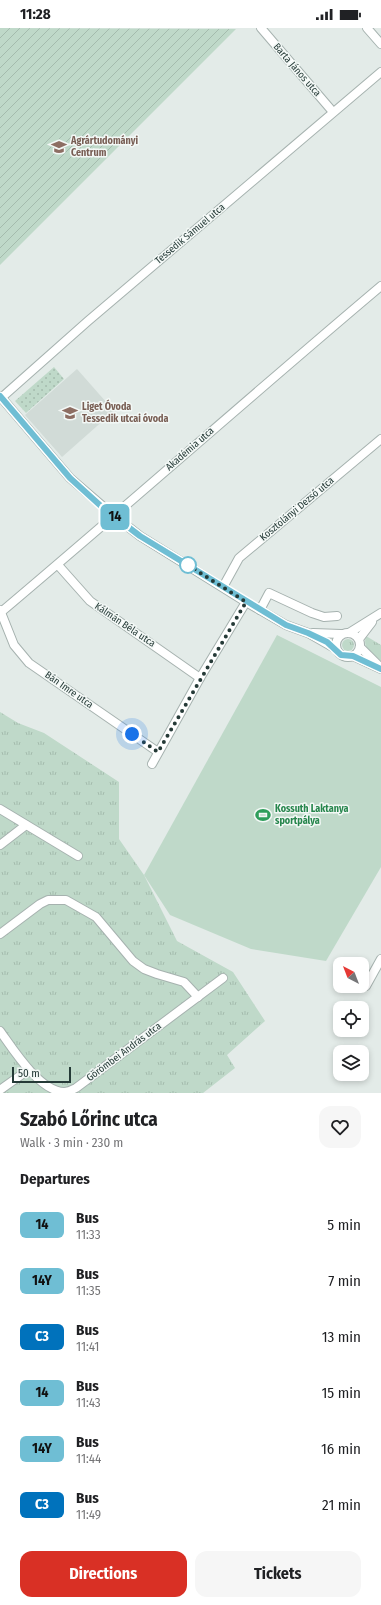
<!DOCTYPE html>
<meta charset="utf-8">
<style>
:root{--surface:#fff;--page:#f6f6f6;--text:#202124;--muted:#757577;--accent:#d93025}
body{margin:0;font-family:"Fira Sans Condensed",sans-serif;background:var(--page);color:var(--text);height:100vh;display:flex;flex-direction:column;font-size:15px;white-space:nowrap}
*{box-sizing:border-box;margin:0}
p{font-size:13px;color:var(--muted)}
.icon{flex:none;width:22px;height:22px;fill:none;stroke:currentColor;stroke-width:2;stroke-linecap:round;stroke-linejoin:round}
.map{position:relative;height:1065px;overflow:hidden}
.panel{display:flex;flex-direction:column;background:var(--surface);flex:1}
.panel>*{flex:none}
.badge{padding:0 8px;border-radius:6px;font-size:14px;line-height:26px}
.needle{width:26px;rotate:318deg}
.controls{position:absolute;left:333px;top:929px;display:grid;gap:8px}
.controls a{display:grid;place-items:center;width:36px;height:36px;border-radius:8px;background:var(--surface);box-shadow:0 2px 6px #0003;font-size:20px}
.scale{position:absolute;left:12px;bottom:10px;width:59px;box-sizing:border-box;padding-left:4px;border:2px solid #253a37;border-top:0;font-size:11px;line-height:14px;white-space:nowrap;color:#253a37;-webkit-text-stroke:3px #f3f8f6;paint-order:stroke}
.you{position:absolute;width:20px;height:20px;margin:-10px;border:3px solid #fff;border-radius:50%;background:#1a73e8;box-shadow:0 0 0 6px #1a73e833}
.map>.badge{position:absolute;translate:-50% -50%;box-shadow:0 0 0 2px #fff}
h2{padding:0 20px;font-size:15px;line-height:36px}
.round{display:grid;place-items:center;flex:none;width:42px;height:42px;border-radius:12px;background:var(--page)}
.summary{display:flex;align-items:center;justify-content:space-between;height:68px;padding:0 20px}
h1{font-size:19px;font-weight:700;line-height:30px}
.button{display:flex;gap:8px;margin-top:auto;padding:8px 20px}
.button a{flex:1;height:46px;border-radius:12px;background:var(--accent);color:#fff;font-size:16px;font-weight:700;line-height:46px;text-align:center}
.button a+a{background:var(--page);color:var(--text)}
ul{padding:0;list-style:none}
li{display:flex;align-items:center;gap:12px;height:56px;padding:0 20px}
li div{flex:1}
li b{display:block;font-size:15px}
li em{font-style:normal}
li .badge{min-width:44px;font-weight:700;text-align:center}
.status{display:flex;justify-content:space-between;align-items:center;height:28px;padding:0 20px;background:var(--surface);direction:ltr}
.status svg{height:11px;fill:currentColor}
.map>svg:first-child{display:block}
</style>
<div class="status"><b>11:28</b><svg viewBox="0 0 49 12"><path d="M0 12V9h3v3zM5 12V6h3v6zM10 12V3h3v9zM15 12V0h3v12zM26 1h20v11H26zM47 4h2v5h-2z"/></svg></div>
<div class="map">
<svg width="381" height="1065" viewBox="0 0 381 1065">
<defs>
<pattern id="grass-tufts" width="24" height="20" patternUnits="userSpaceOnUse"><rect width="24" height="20" fill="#bfd9c9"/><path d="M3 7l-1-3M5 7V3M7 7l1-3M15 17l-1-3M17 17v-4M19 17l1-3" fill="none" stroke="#a4bbad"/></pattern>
<pattern id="park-dots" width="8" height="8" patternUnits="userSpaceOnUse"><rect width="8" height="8" fill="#bfd9c9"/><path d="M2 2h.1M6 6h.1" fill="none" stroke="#a4bbad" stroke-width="1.8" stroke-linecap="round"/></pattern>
<pattern id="garden-furrows" width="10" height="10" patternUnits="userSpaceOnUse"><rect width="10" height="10" fill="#bfd9c9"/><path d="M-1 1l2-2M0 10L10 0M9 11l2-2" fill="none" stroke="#a4bbad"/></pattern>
</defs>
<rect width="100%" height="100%" fill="#e3ebe8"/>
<path fill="#d1dbd7" d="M77,341L114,383L62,429L25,387Z"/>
<g fill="url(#grass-tufts)">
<path d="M366,608L381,617V633C372,626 362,620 366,608Z"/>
<circle cx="348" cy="617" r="6"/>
<path d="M0,684L18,695L44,705L119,754V811L144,847L177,913L233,944L265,993L227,1027L235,1040L203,1065H0Z"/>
</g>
<path fill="url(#park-dots)" d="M54,339L64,351L26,385L15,373Z"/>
<path fill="url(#garden-furrows)" d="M0,0L236,1L0,237Z"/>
<path fill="#bfd9c9" d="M277,607L381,659V839L326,933L251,921L170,887L144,847Z"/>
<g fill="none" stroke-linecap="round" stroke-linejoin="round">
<g stroke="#a6b2af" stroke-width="10">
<g id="street">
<path d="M261,0L333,84"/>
<path d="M367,0L381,16"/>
<path d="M0,368L70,450L113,487L140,508L246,574L286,597L308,605L336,621"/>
<path d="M0,371L88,293L381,44"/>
<path d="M58,537L90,573L200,650"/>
<path d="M223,559L239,530L381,411"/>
<path d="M0,582L14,617L29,635L158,724"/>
<path d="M260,582L269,565L312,585L324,589L337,588"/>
<path d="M0,585C128,477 253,366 381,258"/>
<circle cx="348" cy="617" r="12"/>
<path d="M313,605L341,606"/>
<path d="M349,605L381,585"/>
<path d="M359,611L372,594"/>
<path d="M360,619L379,638"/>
<path d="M353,628L381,641"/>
<path d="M152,736L200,650L246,574"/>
<path d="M0,781L78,828"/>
<path d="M0,817L26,797"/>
<path d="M0,906L40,876L48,872H66L96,889L133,933L144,941L157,946L184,954L198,969"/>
<path d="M366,958L381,931"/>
<path d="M0,1003C13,1021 39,1063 64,1064C68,1064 72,1062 76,1060L223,950"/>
<path d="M0,1062L28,1042"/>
</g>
</g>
<use href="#street" stroke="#fff" stroke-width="8"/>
</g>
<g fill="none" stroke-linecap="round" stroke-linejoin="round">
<g stroke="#fff" stroke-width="9">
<path id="line" d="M0,368L70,450L102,479L140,508L286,597L308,605L327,614L341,627L353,628L381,641"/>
</g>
<use href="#line" stroke="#6fbed4" stroke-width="6"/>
<path stroke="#253a37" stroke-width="4" stroke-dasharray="0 7.2" d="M132,706L158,724L246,574L188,537"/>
</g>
<defs>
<g id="university-bare" transform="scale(1.2)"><path d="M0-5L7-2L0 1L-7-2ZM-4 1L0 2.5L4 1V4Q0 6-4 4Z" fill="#8d6e63" stroke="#f3f8f6" stroke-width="2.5" paint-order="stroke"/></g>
<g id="school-bare" transform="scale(1.2)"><path d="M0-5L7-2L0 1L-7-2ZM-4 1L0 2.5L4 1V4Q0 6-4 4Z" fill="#8d6e63" stroke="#f3f8f6" stroke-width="2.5" paint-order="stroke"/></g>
<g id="stadium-bare" transform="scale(1.2)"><path d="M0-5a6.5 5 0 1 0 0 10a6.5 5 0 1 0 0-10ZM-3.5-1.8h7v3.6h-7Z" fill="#2e9e5b" stroke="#f3f8f6" stroke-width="2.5" paint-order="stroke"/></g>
</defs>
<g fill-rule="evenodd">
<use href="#university-bare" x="59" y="119"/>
<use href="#school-bare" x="70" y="385"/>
<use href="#stadium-bare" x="263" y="787"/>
</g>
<circle fill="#fff" stroke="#6fbed4" stroke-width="2" cx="188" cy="537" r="8"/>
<g text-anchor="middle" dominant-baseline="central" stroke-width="3" stroke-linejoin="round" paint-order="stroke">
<g font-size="10" fill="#253a37" stroke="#f3f8f6">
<text transform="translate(297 42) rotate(49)">Barta János utca</text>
<text transform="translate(190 206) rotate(-40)">Tessedik Sámuel utca</text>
<text transform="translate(190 421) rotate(-41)">Akadémia utca</text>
<text transform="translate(297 481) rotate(-40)">Kosztolányi Dezső utca</text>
<text transform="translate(125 597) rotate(34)">Kálmán Béla utca</text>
<text transform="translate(69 662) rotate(35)">Bán Imre utca</text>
<text transform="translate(124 1024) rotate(-37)">Görömbei András utca</text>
</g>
<g font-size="10" font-weight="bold" fill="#785e54" stroke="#f3f8f6" text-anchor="start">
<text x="71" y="113">Agrártudományi<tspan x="71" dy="12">Centrum</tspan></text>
<text x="82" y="379">Liget Óvoda<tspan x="82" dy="12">Tessedik utcai óvoda</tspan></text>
</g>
<g font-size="10" font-weight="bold" fill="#27864d" stroke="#f3f8f6" text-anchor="start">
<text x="275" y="781">Kossuth Laktanya<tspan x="275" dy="12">sportpálya</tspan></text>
</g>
</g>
</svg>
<div class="controls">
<a><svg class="needle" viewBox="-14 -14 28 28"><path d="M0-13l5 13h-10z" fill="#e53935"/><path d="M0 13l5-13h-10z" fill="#757577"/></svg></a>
<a><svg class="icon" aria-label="locate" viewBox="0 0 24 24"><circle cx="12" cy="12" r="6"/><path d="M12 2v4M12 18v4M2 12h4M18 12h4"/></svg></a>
<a><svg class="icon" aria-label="layers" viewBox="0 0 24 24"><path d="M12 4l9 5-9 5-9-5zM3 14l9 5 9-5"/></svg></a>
</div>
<div class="scale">50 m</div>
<div class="you" style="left:132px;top:706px"></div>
<b class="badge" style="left:115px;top:489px;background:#6fbed4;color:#111">14</b>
</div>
<section class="panel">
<div class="summary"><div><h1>Szabó Lőrinc utca</h1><p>Walk · 3 min · 230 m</p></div><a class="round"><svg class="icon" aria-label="heart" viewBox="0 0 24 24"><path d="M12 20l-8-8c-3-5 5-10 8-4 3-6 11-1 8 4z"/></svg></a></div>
<h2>Departures</h2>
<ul>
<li><span class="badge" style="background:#6fbed4;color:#111">14</span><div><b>Bus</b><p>11:33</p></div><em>5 min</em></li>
<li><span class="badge" style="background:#6fbed4;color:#111">14Y</span><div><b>Bus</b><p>11:35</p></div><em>7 min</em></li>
<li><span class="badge" style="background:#0072bc;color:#fff">C3</span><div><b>Bus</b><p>11:41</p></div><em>13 min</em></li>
<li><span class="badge" style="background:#6fbed4;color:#111">14</span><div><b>Bus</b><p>11:43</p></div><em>15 min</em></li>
<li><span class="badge" style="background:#6fbed4;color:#111">14Y</span><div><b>Bus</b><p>11:44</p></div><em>16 min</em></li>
<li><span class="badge" style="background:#0072bc;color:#fff">C3</span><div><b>Bus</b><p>11:49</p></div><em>21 min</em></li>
</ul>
<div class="button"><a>Directions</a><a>Tickets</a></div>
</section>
